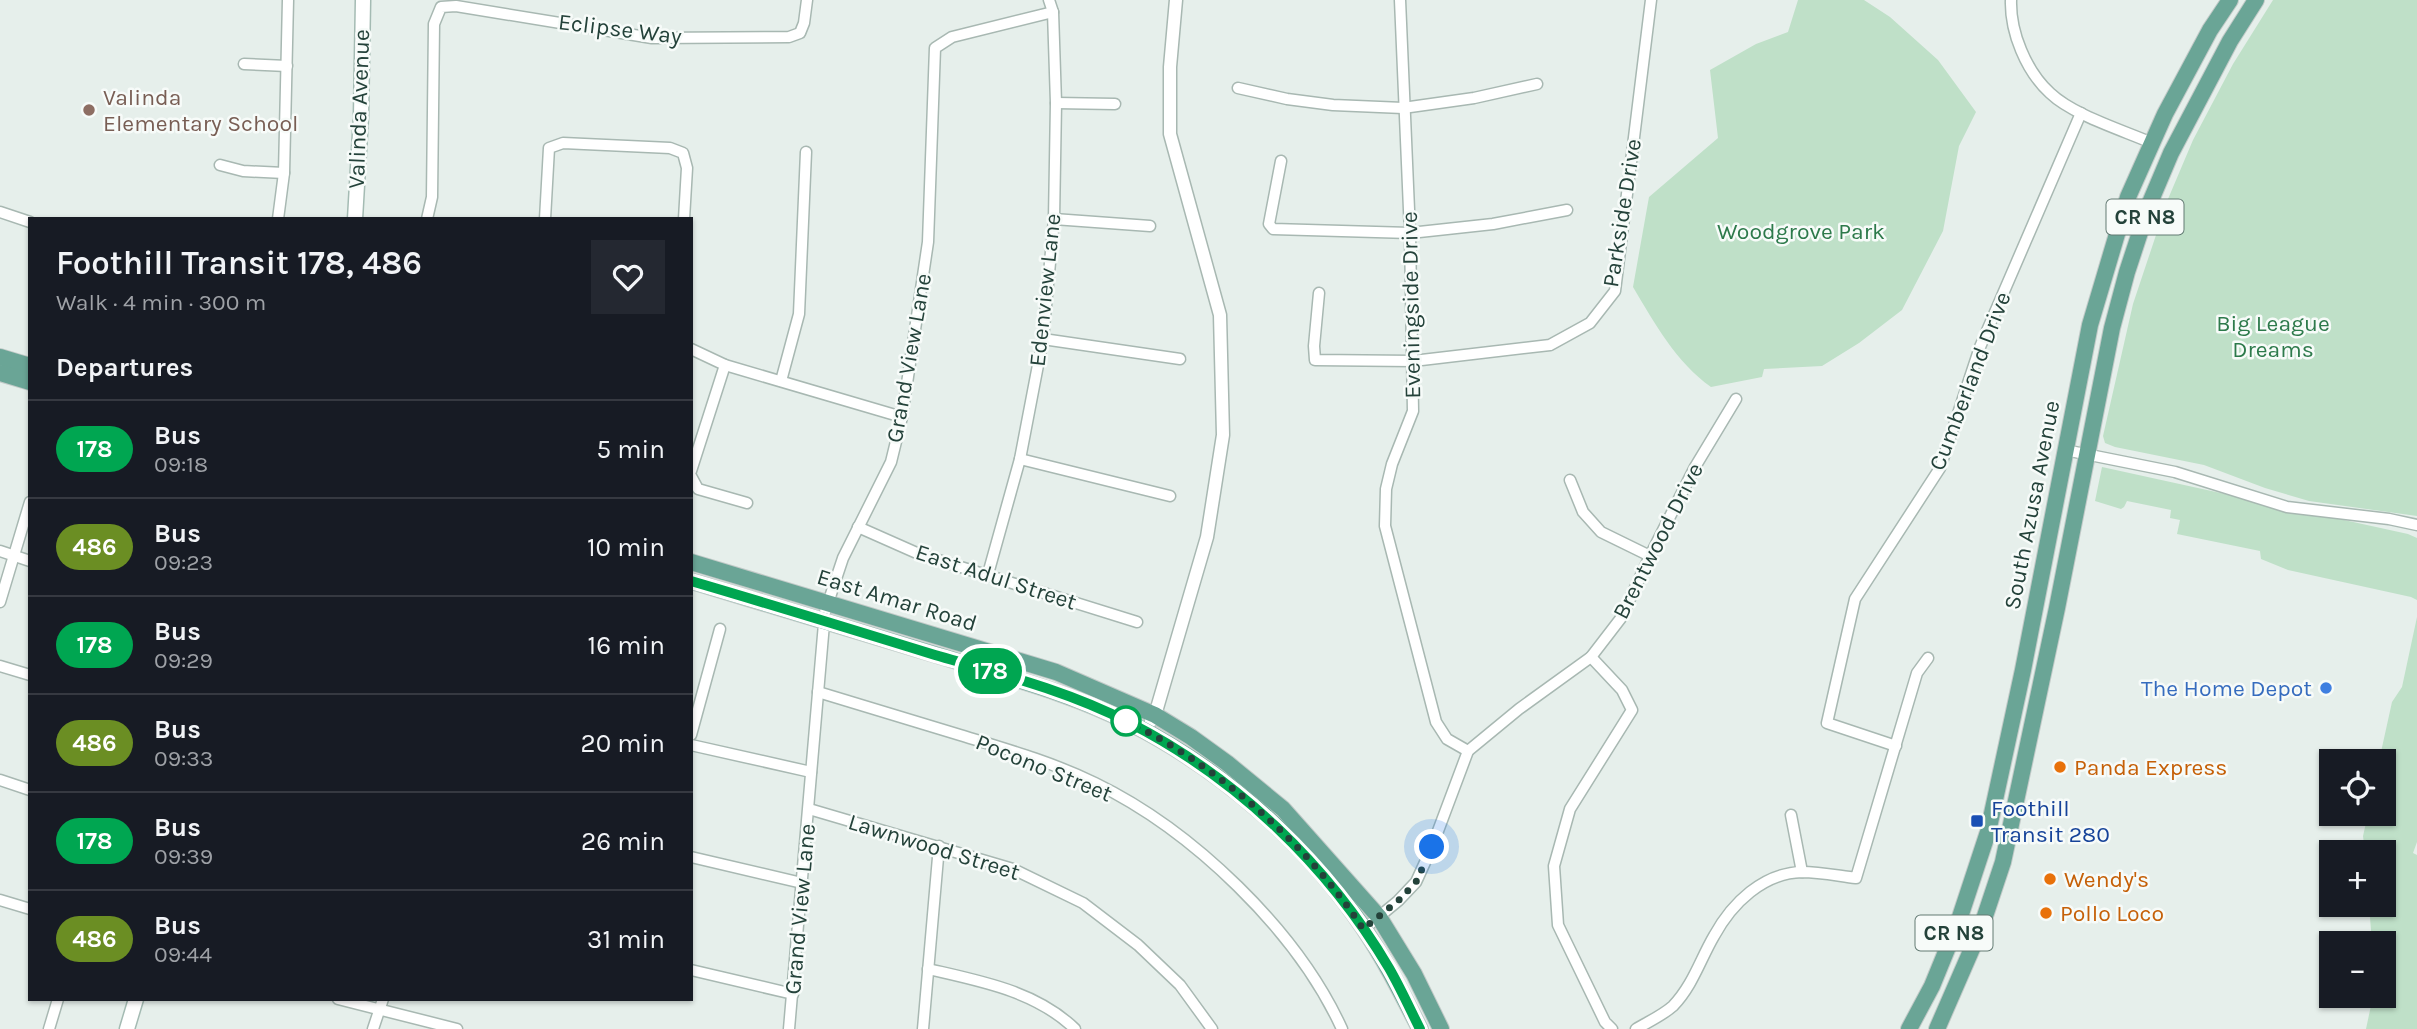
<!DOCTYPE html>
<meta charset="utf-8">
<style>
:root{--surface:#171b24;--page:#242831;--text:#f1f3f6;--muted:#9ea1a6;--line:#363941}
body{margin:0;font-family:Karla,sans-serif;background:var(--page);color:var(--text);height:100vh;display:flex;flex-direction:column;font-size:26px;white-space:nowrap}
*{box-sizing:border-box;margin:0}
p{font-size:23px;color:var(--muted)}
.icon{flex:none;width:38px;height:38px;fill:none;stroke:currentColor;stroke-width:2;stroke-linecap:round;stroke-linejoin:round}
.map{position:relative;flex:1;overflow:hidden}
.panel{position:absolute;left:28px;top:217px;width:665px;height:784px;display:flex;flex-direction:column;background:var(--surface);border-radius:0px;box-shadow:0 2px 5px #0004}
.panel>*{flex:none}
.badge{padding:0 14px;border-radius:23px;font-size:24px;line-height:46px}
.tools{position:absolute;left:2319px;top:749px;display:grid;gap:14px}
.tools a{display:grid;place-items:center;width:77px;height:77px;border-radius:0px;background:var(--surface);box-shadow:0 2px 5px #0004;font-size:35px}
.you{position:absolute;width:35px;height:35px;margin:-18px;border:5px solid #fff;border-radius:50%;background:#1a73e8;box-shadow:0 0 0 10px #1a73e833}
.map>.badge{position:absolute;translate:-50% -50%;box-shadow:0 0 0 4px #fff}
h2{padding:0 28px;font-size:26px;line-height:63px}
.round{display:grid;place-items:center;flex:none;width:74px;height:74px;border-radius:0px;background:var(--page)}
.headline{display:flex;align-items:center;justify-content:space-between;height:119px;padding:0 28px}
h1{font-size:33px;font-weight:600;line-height:52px}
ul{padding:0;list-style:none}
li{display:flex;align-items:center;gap:21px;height:98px;padding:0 28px;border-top:2px solid var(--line)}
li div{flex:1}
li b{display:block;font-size:26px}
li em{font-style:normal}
li .badge{min-width:77px;font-weight:700;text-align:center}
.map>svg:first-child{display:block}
</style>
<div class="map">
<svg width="2417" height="1029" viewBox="0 0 2417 1029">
<rect width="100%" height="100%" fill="#e6efeb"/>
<g fill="#bfe0c8">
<path d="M1798,0H1864L1890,17L1938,60L1976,112L1959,146L1943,231L1902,310L1859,343L1822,366L1764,369L1762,377L1711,387C1676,362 1655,324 1633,287L1649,197L1718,138L1710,70L1756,44L1788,32Z"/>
<path d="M2273,0H2417V516L2309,501L2265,488L2204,465L2115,447L2105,443L2103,436L2133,304L2168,199L2193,140L2233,64Z"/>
<path d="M2102,467L2408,534L2417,538V600L2411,597L2288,570L2261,559L2260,551L2177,534L2180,520L2170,518L2171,510L2127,501L2124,507L2121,509L2095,501Z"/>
<path d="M2417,617V842L2413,853L2417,855V1029H2366L2373,996H2384V943H2372L2369,905H2384V852H2365L2363,836L2368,814H2384V761H2379L2392,702L2402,687Z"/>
</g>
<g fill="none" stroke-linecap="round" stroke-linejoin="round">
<g stroke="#a8b8b2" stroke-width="13">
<g id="minor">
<path d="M1400,0L1410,233L1413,411L1392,464L1386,489L1385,526L1436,722L1447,739L1468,751"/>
<path d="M2011,0C2010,32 2026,71 2050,93C2073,115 2122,130 2152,143"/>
<path d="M244,64L287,66"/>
<path d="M1238,88L1287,99L1333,105L1403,108L1474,98L1537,84"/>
<path d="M1056,103L1115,104"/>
<path d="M1281,161L1269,224L1273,229L1410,233L1493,224L1567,210"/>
<path d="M220,165L243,171L284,173"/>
<path d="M0,212L30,222"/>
<path d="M278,219L284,173L288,0"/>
<path d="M427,219L432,197L434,24L441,7L456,6L652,38L789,37L800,33L804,23L807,0"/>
<path d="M545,219L549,148L563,143L670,148L683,153L687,168L684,219"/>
<path d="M1054,219L1150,226"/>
<path d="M1319,293L1314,346L1315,360L1413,361L1550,345L1590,323L1615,291L1651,0"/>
<path d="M1043,339L1180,359"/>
<path d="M691,349L725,365L902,417"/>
<path d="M781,381L799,314L806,152"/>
<path d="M2065,450L2175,472L2287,507L2389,519L2417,525"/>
<path d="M1020,459L1170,496"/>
<path d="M691,471L725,365"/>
<path d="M691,476L698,489L747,503"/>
<path d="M1570,480L1583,512L1601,532L1650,556"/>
<path d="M858,527L919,554L1137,622"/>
<path d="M0,551L30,561"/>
<path d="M988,574L1020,459L1043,339L1054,219L1056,103L1053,12L1049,0"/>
<path d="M0,602L30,502"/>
<path d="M1591,657L1622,690L1632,710L1570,809L1554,866L1558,925L1605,1022L1612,1029"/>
<path d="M0,666L30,675"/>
<path d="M818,692C866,707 913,721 960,735C1006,749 1052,762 1095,783C1192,830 1297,930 1342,1029"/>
<path d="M691,735L720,629"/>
<path d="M691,745L811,772"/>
<path d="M1896,746L1827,723L1855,599L1940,468L1980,347L2081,113"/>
<path d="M0,780L30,790"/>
<path d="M809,809L1013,869L1083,903L1138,945L1180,985L1212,1029"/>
<path d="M1791,815L1802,872"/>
<path d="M691,857L802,883"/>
<path d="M0,900L30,909"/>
<path d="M1364,929L1398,901L1416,882L1432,847L1468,751L1519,709L1591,657L1621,618L1650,556L1695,467L1736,399"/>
<path d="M928,969C980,981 1036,991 1075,1029"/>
<path d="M691,970L793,994"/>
<path d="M338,999L457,1029"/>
<path d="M49,1029L58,999"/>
<path d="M373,1029L383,999"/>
<path d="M789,1029L825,612L843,558L891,462L902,417L928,242L935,48L952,37L1053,12"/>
<path d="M923,1029L939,846"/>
<path d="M1636,1029C1648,1022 1663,1015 1673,1006C1693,985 1700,960 1714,936C1732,903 1763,873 1802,872C1820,872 1839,876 1856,878L1917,673L1928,658"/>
</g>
</g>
<g stroke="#a8b8b2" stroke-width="15">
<path id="tertiary" d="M1151,721L1155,715L1207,537L1223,435L1220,315L1170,134V67L1176,0"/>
</g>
<g stroke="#a4bbb3" stroke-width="17">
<g id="secondary">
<path d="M355,219L361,116L363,0"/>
<path d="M127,1029L136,999"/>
</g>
</g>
<g stroke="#c2cac8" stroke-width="18">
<g id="primary">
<path d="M0,357L30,366"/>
<path d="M0,373L30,382"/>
<path d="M691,562L1056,672L1155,715L1191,737L1227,763L1283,809L1379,917L1414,974L1441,1029"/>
<path d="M691,581C778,607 864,633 950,659C1011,678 1073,694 1130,723C1221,769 1306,842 1363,927C1385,960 1402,994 1420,1029"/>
<path d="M1909,1029L1932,986L1959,920L1988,832L2023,670L2090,325L2128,197L2165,114L2210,30L2230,0"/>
<path d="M1937,1029L1981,928L2003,862L2057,608L2112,328L2127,272L2149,205L2171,153L2230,41L2256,0"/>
</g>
</g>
<use href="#minor" stroke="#fff" stroke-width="10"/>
<use href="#tertiary" stroke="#fff" stroke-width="12"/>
<use href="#secondary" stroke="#fff" stroke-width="14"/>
<use href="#primary" stroke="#6aa596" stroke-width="16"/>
</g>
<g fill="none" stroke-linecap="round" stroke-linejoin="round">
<g stroke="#fff" stroke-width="16">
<path id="line" d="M691,581C773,605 854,630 935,655C1001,674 1068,691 1130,723C1237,778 1328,865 1389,968C1400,987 1410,1009 1420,1029"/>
</g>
<use href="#line" stroke="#00a651" stroke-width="10"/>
<path stroke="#24423a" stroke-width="7" stroke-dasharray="0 12.6" d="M1126,721C1216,764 1309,845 1363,929L1398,901L1416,882L1432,847"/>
</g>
<circle fill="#8d6e63" stroke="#f7fbf9" stroke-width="2.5" cx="89" cy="110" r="7"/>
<circle fill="#3f7fe0" stroke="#f7fbf9" stroke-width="2.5" cx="2326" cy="688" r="7"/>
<circle fill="#fff" stroke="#00a651" stroke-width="3.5" cx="1126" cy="721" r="14"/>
<g fill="#e8710a" stroke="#f7fbf9" stroke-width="2.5">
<circle cx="2060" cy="767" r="7"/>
<circle cx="2050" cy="879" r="7"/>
<circle cx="2046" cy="913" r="7"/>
</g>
<rect fill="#1a4fb4" stroke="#f7fbf9" stroke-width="2.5" x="1970" y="814" width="14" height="14" rx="3.5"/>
<g text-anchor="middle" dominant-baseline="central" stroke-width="5" stroke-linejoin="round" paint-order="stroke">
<g fill="#f7fbf9" stroke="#637a73" stroke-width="2">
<rect x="2106.5" y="199.5" width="77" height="35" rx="5"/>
<rect x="1915.5" y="915.5" width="77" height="35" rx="5"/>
</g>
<g font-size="21" font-weight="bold" fill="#24423a">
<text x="2145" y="217">CR N8</text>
<text x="1954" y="933">CR N8</text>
</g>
<g font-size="23" fill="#24423a" stroke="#f7fbf9">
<text transform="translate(620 29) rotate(7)">Eclipse Way</text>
<text transform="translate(359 109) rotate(-88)">Valinda Avenue</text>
<text transform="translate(1622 213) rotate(-81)">Parkside Drive</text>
<text transform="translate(1045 290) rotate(-84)">Edenview Lane</text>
<text transform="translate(1411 305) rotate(-91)">Eveningside Drive</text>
<text transform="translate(909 358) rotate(-80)">Grand View Lane</text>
<text transform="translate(1970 381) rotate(-69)">Cumberland Drive</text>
<text transform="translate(2032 505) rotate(-79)">South Azusa Avenue</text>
<text transform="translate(1658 541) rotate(-63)">Brentwood Drive</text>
<text transform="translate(996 577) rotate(18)">East Adul Street</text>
<text transform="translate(897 600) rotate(17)">East Amar Road</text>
<text transform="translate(1044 768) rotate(22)">Pocono Street</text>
<text transform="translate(934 847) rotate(17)">Lawnwood Street</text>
<text transform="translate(800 909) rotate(-85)">Grand View Lane</text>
</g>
<g font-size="23" fill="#785e54" stroke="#f7fbf9" text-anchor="start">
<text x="103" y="97">Valinda<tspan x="103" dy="26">Elementary School</tspan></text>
</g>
<g font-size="23" fill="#2d7a4b" stroke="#f7fbf9">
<text x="1801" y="231">Woodgrove Park</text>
<text x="2273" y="323">Big League<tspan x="2273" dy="26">Dreams</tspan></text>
</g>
<g font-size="23" fill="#366cbe" stroke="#f7fbf9" text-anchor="end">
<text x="2312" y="688">The Home Depot</text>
</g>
<g font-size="23" fill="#c56008" stroke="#f7fbf9" text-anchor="start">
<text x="2074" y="767">Panda Express</text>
<text x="2064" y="879">Wendy's</text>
<text x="2060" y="913">Pollo Loco</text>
</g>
<g font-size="23" fill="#164399" stroke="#f7fbf9" text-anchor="start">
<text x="1991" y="808">Foothill<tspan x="1991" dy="26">Transit 280</tspan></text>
</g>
</g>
</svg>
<div class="tools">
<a><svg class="icon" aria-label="locate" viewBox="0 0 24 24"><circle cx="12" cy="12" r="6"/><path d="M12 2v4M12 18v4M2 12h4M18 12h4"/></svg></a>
<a>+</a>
<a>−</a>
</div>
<div class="you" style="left:1432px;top:847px"></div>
<b class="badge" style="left:990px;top:671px;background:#00a651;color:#fff">178</b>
<section class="panel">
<div class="headline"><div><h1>Foothill Transit 178, 486</h1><p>Walk · 4 min · 300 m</p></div><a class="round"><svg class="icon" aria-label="heart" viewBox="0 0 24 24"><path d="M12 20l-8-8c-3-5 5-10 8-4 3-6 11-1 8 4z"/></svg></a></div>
<h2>Departures</h2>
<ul>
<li><span class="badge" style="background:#00a651;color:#fff">178</span><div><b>Bus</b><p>09:18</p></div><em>5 min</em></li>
<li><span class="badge" style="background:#6b8e23;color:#fff">486</span><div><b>Bus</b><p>09:23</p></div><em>10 min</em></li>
<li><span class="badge" style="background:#00a651;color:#fff">178</span><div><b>Bus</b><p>09:29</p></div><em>16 min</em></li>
<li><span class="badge" style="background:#6b8e23;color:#fff">486</span><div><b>Bus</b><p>09:33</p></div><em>20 min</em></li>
<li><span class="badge" style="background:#00a651;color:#fff">178</span><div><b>Bus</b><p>09:39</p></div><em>26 min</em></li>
<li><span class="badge" style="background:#6b8e23;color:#fff">486</span><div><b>Bus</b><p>09:44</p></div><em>31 min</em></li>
</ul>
</section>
</div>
